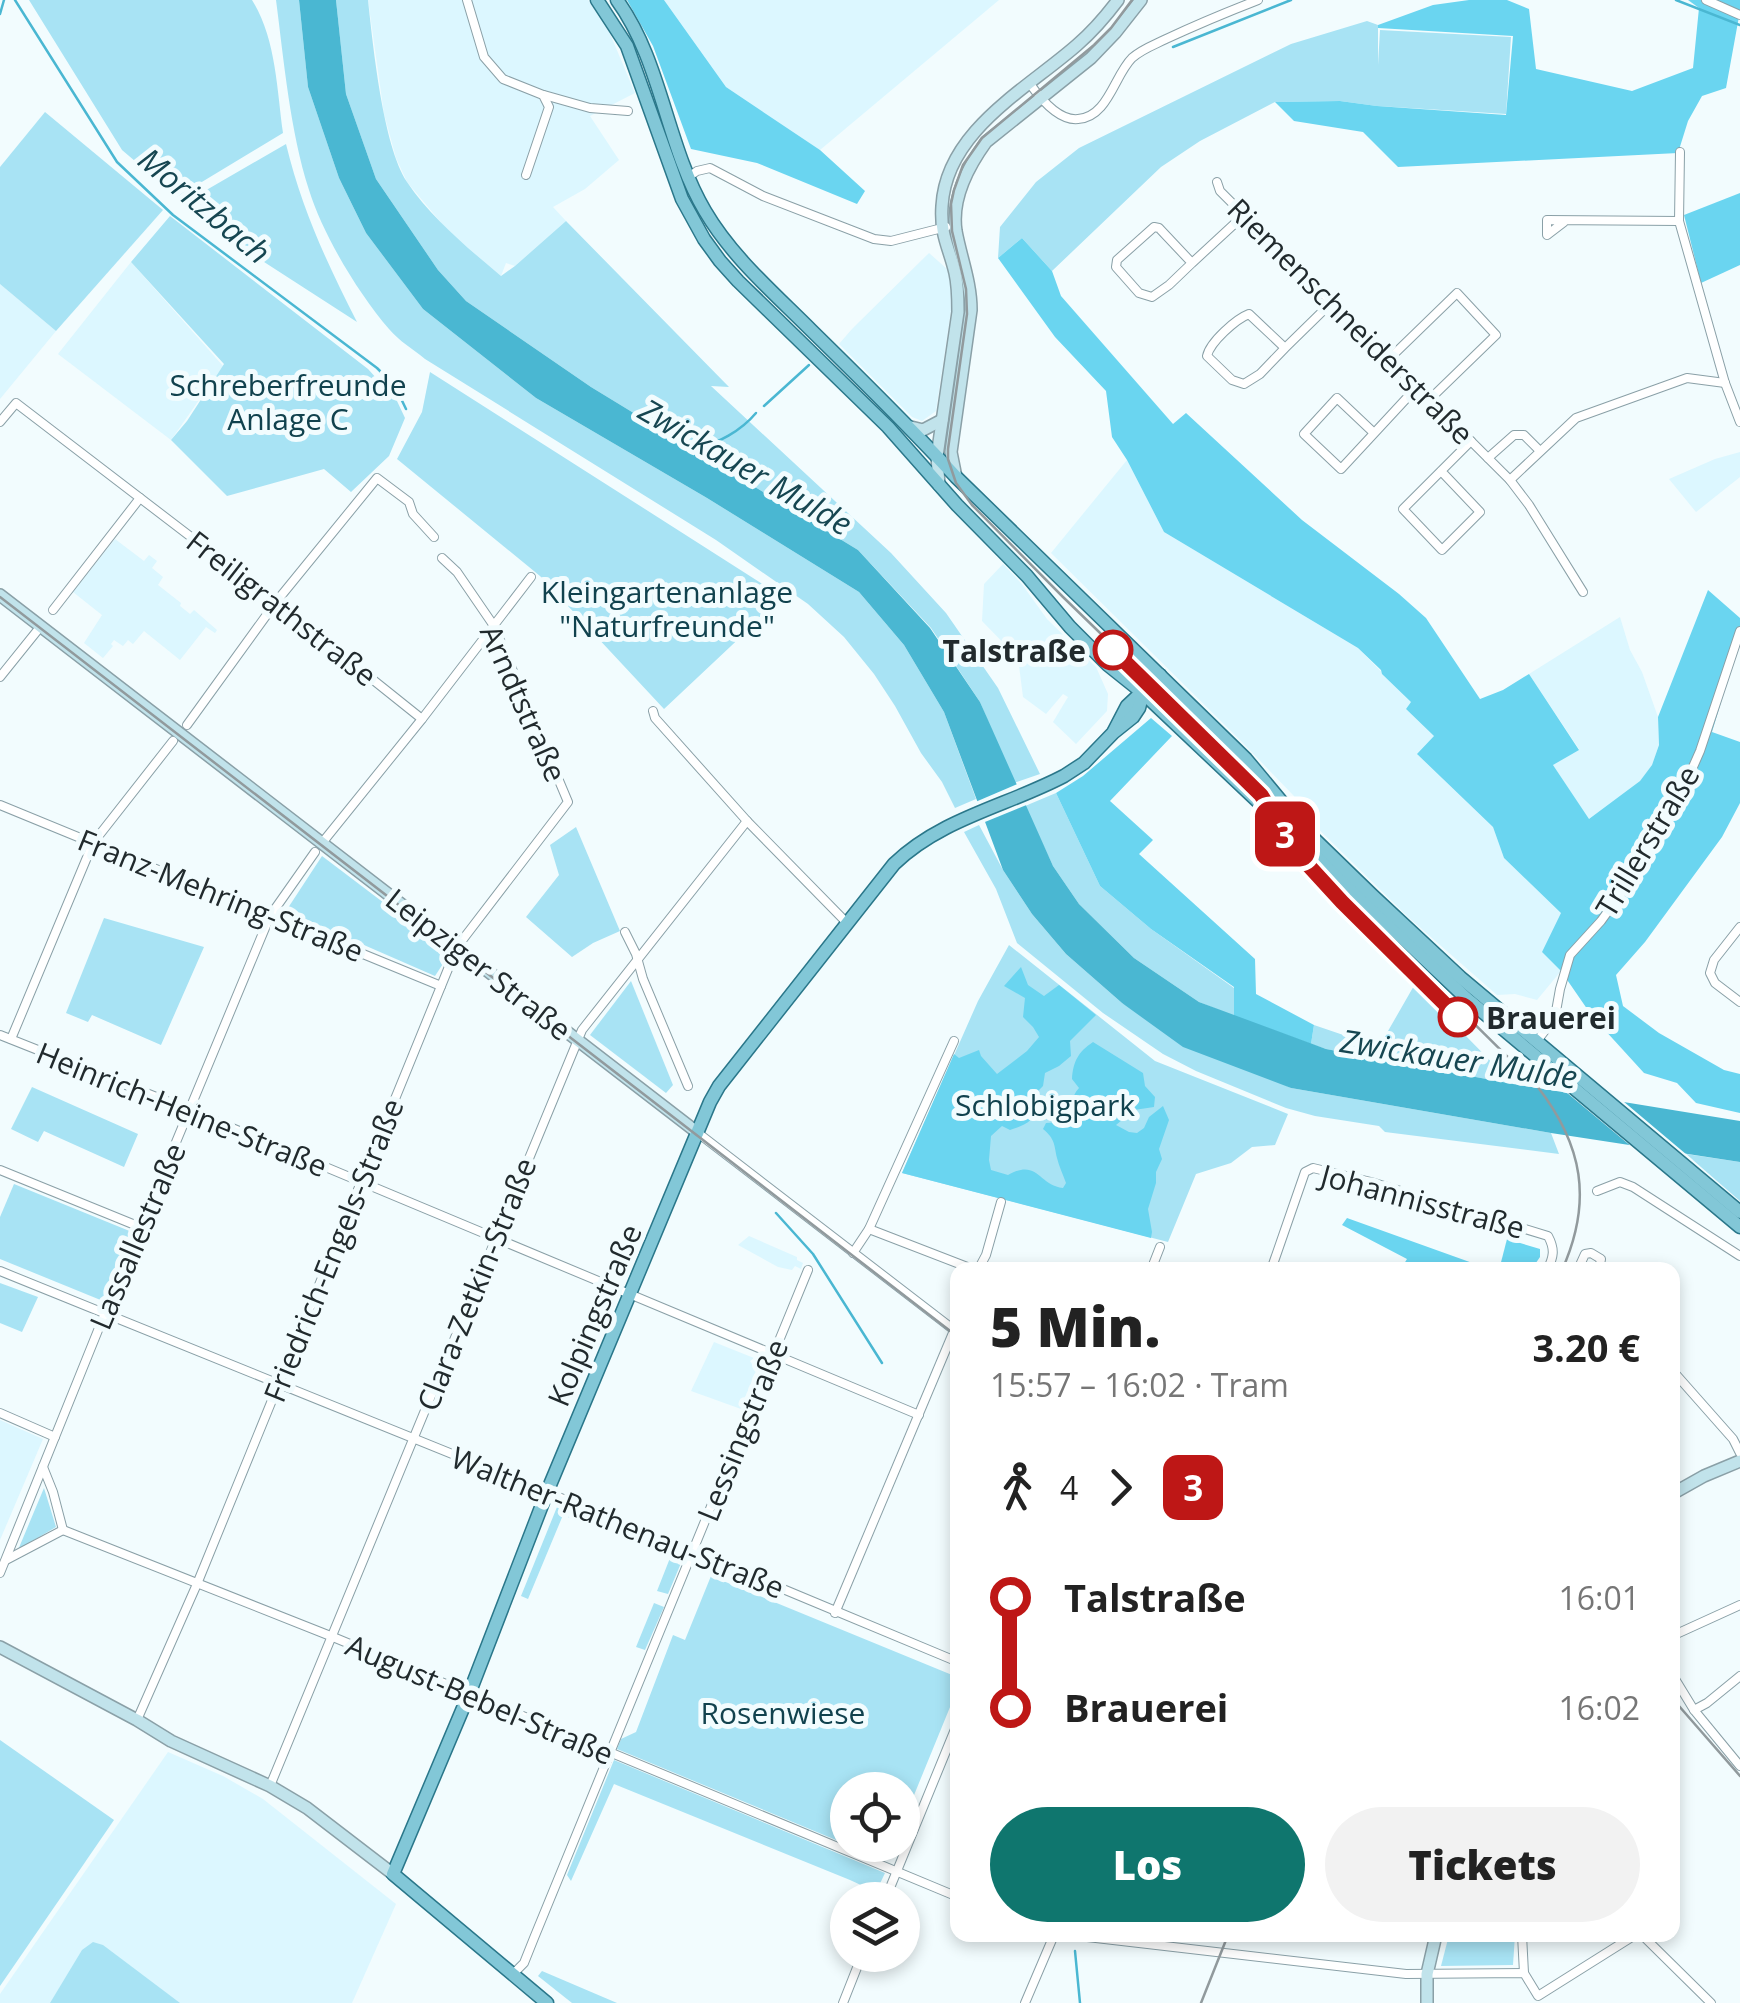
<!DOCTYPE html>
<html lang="de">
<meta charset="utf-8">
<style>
:root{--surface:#fff;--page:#f2f2f2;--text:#222;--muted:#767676;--accent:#0f766e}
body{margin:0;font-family:"Open Sans",sans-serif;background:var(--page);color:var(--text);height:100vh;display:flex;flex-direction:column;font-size:38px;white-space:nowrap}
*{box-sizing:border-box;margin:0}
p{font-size:32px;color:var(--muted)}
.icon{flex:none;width:55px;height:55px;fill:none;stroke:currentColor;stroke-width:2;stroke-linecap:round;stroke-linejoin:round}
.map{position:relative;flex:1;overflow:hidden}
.side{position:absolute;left:950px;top:1262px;width:730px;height:680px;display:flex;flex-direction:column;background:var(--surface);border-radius:20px;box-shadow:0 5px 15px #0003}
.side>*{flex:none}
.badge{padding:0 20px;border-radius:15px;font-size:35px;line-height:65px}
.tools{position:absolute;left:830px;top:1772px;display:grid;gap:20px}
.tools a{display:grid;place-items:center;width:90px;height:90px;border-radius:50%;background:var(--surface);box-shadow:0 5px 15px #0003;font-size:50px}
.map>.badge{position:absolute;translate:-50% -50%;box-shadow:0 0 0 5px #fff}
.legs{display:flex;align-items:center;gap:15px;height:110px;padding:0 40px;font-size:32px}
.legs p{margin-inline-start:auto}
.headline{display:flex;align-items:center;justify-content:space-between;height:170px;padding:0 40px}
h1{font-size:55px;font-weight:800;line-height:75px}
.button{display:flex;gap:20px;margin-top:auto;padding:20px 40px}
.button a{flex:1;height:115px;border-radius:60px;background:var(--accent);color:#fff;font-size:40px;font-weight:800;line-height:115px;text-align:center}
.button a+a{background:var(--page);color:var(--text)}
ul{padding:0 40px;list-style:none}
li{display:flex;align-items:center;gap:35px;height:110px;font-size:38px}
li i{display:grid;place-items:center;width:15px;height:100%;margin:0 12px;background:currentColor}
li i::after{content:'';width:25px;height:25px;margin:-12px;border:8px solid;border-radius:50%;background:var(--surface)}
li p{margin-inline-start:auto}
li:first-child i{background:linear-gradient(#0000 50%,currentColor 0)}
li:last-child i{background:linear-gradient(currentColor 50%,#0000 0)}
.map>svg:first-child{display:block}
</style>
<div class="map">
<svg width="1740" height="2003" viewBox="0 0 1740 2003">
<rect width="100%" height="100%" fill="#f2fcfe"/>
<g fill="#dcf7ff">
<path d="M368,0H588L608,29L635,93L590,116L619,160L585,189L553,207L566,221L515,266L506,263L501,276L448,231L407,182L396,158L384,114Z"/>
<path d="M664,0H999L820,150L726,87Z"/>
<path d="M929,253L947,269L954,291L936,411L922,421L912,417L839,344L852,329Z"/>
<path d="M131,262L223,366L171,440L58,354Z"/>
<path d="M0,284L56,331L0,399Z"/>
<path d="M1740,452V477L1696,512L1669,479L1715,459Z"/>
<path d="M1127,460L1164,532L1358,648L1412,703L1406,709L1434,736L1418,755L1493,827L1504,858L1562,913L1542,952L1561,971L1537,1000L1515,994L1497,995L1408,917L1297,808L1294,796L1239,739L1051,553Z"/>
<path d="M115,539L144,561L149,555L157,561L152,568L163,577L158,585L181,603L180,606L190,614L194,610L217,630L215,633L206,627L180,660L144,631L133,644L128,640L123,646L114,640L111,644L113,646L103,658L84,643L102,615L73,592Z"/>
<path d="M1003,564L1021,583L1047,619L1096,667L1108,694L1107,711L1076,744L1053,722L1068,697L1063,694L1046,714L1023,697L1018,658L982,621L984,584Z"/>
<path d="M1620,617L1630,650L1642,672L1658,717L1659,745L1652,765L1640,781L1589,820L1553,765L1579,749L1529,674Z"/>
<path d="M749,1236L797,1257V1260L803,1263L801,1269L795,1266L792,1270L778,1267L738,1245Z"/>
<path d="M714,1342L754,1358L750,1361L754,1367L758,1366L741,1409L691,1391Z"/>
<path d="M0,1420L43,1439L0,1540Z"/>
<path d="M168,1752L223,1776L263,1799L396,1904L352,2003H0V1994Z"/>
</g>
<g fill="#a8e3f4">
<path d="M29,0H252C276,38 277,90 283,133L177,197L122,150Z"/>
<path d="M276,0H299L308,87L339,178L366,233L423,309L536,398L707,498L859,592L904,645L944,712L976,799L955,808L942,782L921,753L895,706L874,674L844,637L808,604L716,540L425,359C413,349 399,341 389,329C358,293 323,235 309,190C290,131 284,61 276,0Z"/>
<path d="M336,0H368C373,46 383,145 407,182C432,219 468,248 501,276L515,266L566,221L729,387L711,386L891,553L946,613L998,688L1040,774L1014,783L980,702L931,628L858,550L591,387L466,301L438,270L376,179L346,94Z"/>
<path d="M1367,21L1378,25V65L1380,30L1511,37L1506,114L1377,106L1340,101L1275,102L1200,141L1161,167L1052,271L1022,238L998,258L1000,227L1036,182L1079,148L1291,44Z"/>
<path d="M45,112L163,210L56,331L0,284V167Z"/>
<path d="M286,144C302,210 327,263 357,322L247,251L184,203Z"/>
<path d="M170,216L368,369L397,401L405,418L389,456L351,492L324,469L227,496L171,440L187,421L224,364L131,262Z"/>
<path d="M430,372L783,597L664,709L540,576L397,459L422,412Z"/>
<path d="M1056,793L1100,886L1151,929L1234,988V1016L1199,1002L1134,958L1079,904L1053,866L1025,806Z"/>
<path d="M979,825L1003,870L1032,914L1066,954L1122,1003L1291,1088L1551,1133L1559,1154L1385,1132L1379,1126L1315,1116L1286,1108L1196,1071L1163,1054L1103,1013L1017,943L996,889L964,832Z"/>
<path d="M576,827L620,931L593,943L572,957L526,917L559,875L550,845Z"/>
<path d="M322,856L450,953L435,976L286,911Z"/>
<path d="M104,918L204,947L161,1045L92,1015L88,1022L66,1013Z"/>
<path d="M1009,945L1155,1061L1288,1114L1275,1145L1252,1147L1231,1163L1196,1174L1168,1242L902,1173L978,1001Z"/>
<path d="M631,981L673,1085L666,1093L590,1035Z"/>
<path d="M1415,984L1513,1084L1326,1049L1311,1044L1314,1025L1355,1039L1384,1038Z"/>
<path d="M32,1087L138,1134L124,1167L44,1131L38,1142L11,1129Z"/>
<path d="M1686,1154L1740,1162V1201Z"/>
<path d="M14,1184L132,1232L103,1301L0,1259V1217Z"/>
<path d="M0,1283L38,1297L22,1332L0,1323Z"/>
<path d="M44,1488L56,1527L17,1550H18Z"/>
<path d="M557,1507L684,1556L668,1594L657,1591L670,1558L563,1515L528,1599L521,1596Z"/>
<path d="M711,1576L957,1677V1690L903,1822L902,1790H848V1845L617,1749L621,1739L636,1732L673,1635L685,1640Z"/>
<path d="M654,1603L664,1607L645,1650L636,1647Z"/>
<path d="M0,1740L114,1820L0,1986Z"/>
<path d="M614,1760L885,1873L876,1892L850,1880L614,1784L571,1881L567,1875Z"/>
<path d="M1449,1935H1515L1513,1965L1441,1966Z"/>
<path d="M93,1942L103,1945L180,2003H50L82,1950Z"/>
<path d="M542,1971L617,2003H572L538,1976Z"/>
</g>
<g fill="#6ad5f0">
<path d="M627,0H664L726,87L820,150L865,191L857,204L757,163L691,149L653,46Z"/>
<path d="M1469,0H1507L1529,9L1536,69L1632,91L1693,68L1699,8L1688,0H1740V11L1726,88L1702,96L1688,121L1678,153L1398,167L1363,132L1294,121L1275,102L1340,101L1377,106L1506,115L1513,36L1378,28V25L1433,5Z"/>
<path d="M1740,193V265L1701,283L1684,215Z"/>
<path d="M1022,238L1052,271L1061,296L1173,424L1186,413L1302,520L1399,594L1426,618L1480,699L1503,690L1529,674L1579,750L1553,765L1589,819L1640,781L1652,765L1659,745L1658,717L1708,590L1740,618V639L1712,732L1740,742V803L1722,837L1645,942L1616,975L1623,1006L1659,1033L1724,1070L1740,1074V1113L1696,1103L1677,1083L1644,1073L1592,1016L1561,971L1542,952L1561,913L1504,858L1493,827L1417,754L1434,736L1406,709L1411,702L1382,674L1381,670L1358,648L1164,532L1127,460L1112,437L1106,391L1055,337L998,258Z"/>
<path d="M1151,718L1172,736L1110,801L1153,840L1139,854L1255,959L1256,994L1314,1025L1311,1044L1234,1016V987L1151,929L1100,886L1056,793L1083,776Z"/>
<path d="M1021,967L1028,985L1044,996L1059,985L1096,1015L1070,1041L1071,1056L1059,1066L1045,1073L1043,1086L1034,1095L1040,1105C1034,1121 1026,1125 1010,1130L1002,1126L991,1136L989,1160L991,1170L1008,1175C1038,1158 1038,1185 1063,1188L1066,1183C1063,1175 1059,1166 1057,1158C1054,1144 1055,1139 1043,1129L1046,1123L1063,1122C1070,1111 1071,1096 1079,1088L1072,1079C1073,1062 1078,1052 1093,1042L1143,1073L1145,1086L1155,1097L1154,1107L1134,1110L1116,1125L1129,1132L1137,1133L1144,1128L1149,1117L1163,1106L1169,1120L1159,1149L1162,1159L1156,1172V1183L1148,1209L1152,1232L1151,1238L902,1173L954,1054L959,1058L979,1050L981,1056L997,1074L1027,1051L1039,1037L1033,1027L1023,1017L1025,998L1004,986Z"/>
<path d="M1347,1218L1492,1270H1407L1402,1267L1407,1259L1342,1225Z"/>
<path d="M1507,1239L1540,1249V1257L1531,1270H1499Z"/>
</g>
<path fill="#4ab7d2" d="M299,0H336L346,94L376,179L438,270L466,301L591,387L858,550L930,628L980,702L1053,866L1079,904L1134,958L1199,1002L1326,1049L1513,1084L1740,1121V1162L1551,1133L1291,1088L1183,1047L1122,1003L1066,954L1032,914L1003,870L944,712L904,645L859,592L707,498L536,398L423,309L366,233L339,178L308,87Z"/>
<g fill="#f2fcfe">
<path d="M1020,783L1029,804L980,824L973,803Z"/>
<path d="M1560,1087L1617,1096L1693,1160L1638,1152Z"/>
</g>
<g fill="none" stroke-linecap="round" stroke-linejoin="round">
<g stroke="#4ab7d2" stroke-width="2.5">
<path d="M15,0L117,162L173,215L377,368L395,386L406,409"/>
<path d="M1676,0L1740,25"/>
<path d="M0,14L4,0"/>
<path d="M1173,47L1291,0"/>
<path d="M764,406L809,365"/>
<path d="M695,450C719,442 740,432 756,413"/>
<path d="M776,1213L813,1254L882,1363"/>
<path d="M1075,1951L1080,2003"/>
</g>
<g stroke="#8aa0a7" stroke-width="10">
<g id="street">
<path d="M467,0L484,57L503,79L543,95L549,107L526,175"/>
<path d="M1706,0L1740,15"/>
<path d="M1030,84C1040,98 1059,121 1078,119C1108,117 1114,76 1132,58C1142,49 1154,45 1166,39C1196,25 1227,12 1258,0"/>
<path d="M544,95L590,108L628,111"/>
<path d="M1680,152L1679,221L1725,383L1740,422"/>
<path d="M687,178L697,171L710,168L763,196L874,239L891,241L946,227"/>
<path d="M1217,182L1220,191L1244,215L1510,480L1529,505L1583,592"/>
<path d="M1564,222L1547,235V220L1679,221"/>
<path d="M1192,263L1169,285L1152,297L1139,293L1116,267L1117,260L1154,227L1159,228L1192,263L1244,215"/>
<path d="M1285,348L1260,374L1244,384L1232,380L1207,356C1210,342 1236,319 1249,314L1285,348L1332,302"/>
<path d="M1389,359L1457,293L1496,335L1430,399"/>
<path d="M0,422L16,403L272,599L422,719"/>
<path d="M1374,433L1337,398L1304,434L1341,469L1417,387"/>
<path d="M1488,458L1514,435H1524L1540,451"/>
<path d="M1441,471L1480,512L1442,550L1403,509L1471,441"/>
<path d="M1510,480L1576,418L1687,378L1725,383"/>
<path d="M53,610L140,498"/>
<path d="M0,677L41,626"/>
<path d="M653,711L655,718L747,821L848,924"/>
<path d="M187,725L276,602L377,478L409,502L413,514L434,537"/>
<path d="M0,805L441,986"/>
<path d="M322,843L422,719L531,577"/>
<path d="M1740,927L1714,960L1710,973L1715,983L1740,1002"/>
<path d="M625,932L636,954L643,979L688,1086"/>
<path d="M0,1035L189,1110L919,1415"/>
<path d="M11,1039L93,843L173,741"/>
<path d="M1537,1041L1555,1017L1560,989L1570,955L1601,921L1637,871L1689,776L1700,751L1740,631"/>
<path d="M698,1133L958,1333"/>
<path d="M0,1170L140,1227"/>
<path d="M1597,1191L1620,1182L1633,1187L1740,1256"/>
<path d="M869,1229L975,1270"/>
<path d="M853,1253L869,1229L954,1041"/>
<path d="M978,1270L986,1255L1001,1202"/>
<path d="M1151,1270L1160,1247"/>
<path d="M1271,1270L1305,1172L1313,1168L1371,1182L1548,1236C1555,1249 1554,1257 1547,1270"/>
<path d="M1585,1270L1580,1265L1585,1254L1591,1253L1601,1259L1599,1270"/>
<path d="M0,1271L692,1551L958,1662"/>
<path d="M1672,1370L1733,1439L1740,1453"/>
<path d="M0,1413L55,1437"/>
<path d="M43,1467L53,1492L63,1530"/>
<path d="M63,1530L333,1637L958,1897"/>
<path d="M6,1560L63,1530"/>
<path d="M0,1573L105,1313L270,916L315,852"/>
<path d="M835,1613L958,1321"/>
<path d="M1672,1636L1740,1605"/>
<path d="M1672,1674L1694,1710L1740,1766"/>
<path d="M1694,1710L1707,1703L1740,1676"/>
<path d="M137,1720L197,1584L457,947L568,802L494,626L457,572L442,558"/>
<path d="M270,1786L582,1030L747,821"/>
<path d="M885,1900L958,1722"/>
<path d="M1070,1935L1406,1974L1524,1973L1538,1996L1635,1935"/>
<path d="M1522,1935L1524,1973"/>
<path d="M1642,1935L1711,2003"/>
<path d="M512,1975L524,1963L534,1938L808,1270"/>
<path d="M843,2003L862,1955"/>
<path d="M1025,2003L1054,1935"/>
</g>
</g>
<g stroke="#8aa0a7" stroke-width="14">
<g id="secondary">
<path d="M911,427L923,430L942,420"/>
<path d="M956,477L951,452L971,310C971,282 961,258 956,231C951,199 968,167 986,142L1091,58L1115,33L1141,0"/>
<path d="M939,485L937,456L958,312C958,298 958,286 955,273C949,247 940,236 942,206C946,131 1027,89 1077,45C1092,32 1106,16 1118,0"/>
<path d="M0,595L698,1133"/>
<path d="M1672,1494L1704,1476L1740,1461"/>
<path d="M0,1647L137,1720L171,1741L270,1786L307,1808L393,1874"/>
<path d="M1427,2003V1974L1436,1935"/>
</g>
</g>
<g stroke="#2a778a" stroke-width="15">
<g id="primary">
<path d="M597,0L627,46L682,199L704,239L720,261L738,281L888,427L957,505L1027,576L1070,627L1108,665L1143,693L1466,998L1740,1227"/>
<path d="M617,0C662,62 666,145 705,211C732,257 773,292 811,330C860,378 909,426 956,477L1246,759L1306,831L1372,895L1460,977L1740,1212"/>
<path d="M1114,731L1127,706L1160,675"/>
<path d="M547,2003L393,1874L469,1694L547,1492L710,1102L719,1086L894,864C942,818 1007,806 1064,776L1084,763L1113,733L1133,717L1139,708L1143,693"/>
</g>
</g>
<use href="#street" stroke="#fff" stroke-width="8"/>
<use href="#secondary" stroke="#c1e3eb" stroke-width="11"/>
<use href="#primary" stroke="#82c7d7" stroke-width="12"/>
<g stroke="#919a9d" stroke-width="2.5">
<path d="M1132,0L1111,28L1094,45L982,138L963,165L954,190L951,204L952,231L966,289L967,314L948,449V459L956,483L972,505L1063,597L1264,792L1305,856L1537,1086C1583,1145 1593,1201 1562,1270"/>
<path d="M0,597L958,1337"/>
<path d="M1672,1698L1740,1776"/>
<path d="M1201,2003L1228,1935"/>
</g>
</g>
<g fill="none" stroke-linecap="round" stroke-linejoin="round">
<g stroke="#fff" stroke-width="22">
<path id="line-1" d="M1113,650L1261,795L1298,854L1342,902L1458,1017"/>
</g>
<use href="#line-1" stroke="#be1716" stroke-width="15"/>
</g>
<g fill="#fff" stroke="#be1716" stroke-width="5">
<circle cx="1113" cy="650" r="18"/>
<circle cx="1458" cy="1017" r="18"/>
</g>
<g text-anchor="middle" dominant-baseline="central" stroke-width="10" stroke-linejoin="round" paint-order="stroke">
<g font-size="30" fill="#212a2d" stroke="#f2fcfe">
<text transform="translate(1351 321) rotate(45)">Riemenschneiderstraße</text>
<text transform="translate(282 608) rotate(38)">Freiligrathstraße</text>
<text transform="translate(524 703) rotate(66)">Arndtstraße</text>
<text transform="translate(1647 841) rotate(-59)">Trillerstraße</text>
<text transform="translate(221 895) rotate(22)">Franz-Mehring-Straße</text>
<text transform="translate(479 964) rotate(38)">Leipziger Straße</text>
<text transform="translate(182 1109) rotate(22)">Heinrich-Heine-Straße</text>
<text transform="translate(1423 1201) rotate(15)">Johannisstraße</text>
<text transform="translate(137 1236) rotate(-67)">Lassallestraße</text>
<text transform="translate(333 1250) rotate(-68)">Friedrich-Engels-Straße</text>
<text transform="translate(476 1284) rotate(-68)">Clara-Zetkin-Straße</text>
<text transform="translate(594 1315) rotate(-67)">Kolpingstraße</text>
<text transform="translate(742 1430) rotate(-68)">Lessingstraße</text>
<text transform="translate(618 1522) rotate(22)">Walther-Rathenau-Straße</text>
<text transform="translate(480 1699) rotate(23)">August-Bebel-Straße</text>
</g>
<g font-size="30" fill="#11424e" stroke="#f2fcfe">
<text x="288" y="384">Schreberfreunde<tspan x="288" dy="34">Anlage C</tspan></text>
<text x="667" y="591">Kleingartenanlage<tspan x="667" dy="34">"Naturfreunde"</tspan></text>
<text x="1045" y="1104">Schlobigpark</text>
<text x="783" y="1712">Rosenwiese</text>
</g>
<g font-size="30" font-weight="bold" fill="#212a2d" stroke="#f2fcfe" text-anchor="end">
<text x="1086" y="650">Talstraße</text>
<text x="1486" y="1017" text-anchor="start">Brauerei</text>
</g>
<g font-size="32" font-style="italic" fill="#164651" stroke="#f2fcfe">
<text transform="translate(205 205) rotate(40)">Moritzbach</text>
<text transform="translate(746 466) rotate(30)">Zwickauer Mulde</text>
<text transform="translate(1459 1058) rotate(9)">Zwickauer Mulde</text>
</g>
</g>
</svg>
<div class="tools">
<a><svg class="icon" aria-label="locate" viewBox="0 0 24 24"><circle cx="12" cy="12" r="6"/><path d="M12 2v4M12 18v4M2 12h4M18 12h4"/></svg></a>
<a><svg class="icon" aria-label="layers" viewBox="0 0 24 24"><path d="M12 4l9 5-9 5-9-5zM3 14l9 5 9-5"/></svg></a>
</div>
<b class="badge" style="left:1285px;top:834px;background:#be1716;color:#fff">3</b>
<section class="side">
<div class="headline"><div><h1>5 Min.</h1><p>15:57 – 16:02 · Tram</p></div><b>3.20 €</b></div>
<div class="legs"><svg class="icon" aria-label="walk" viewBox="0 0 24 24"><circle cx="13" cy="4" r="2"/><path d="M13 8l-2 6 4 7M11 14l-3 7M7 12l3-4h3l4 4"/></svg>4<svg class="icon" aria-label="forward" viewBox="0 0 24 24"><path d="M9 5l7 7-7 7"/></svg><b class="badge" style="background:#be1716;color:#fff">3</b></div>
<ul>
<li><i style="color:#be1716"></i><b>Talstraße</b><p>16:01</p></li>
<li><i style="color:#be1716"></i><b>Brauerei</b><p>16:02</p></li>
</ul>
<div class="button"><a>Los</a><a>Tickets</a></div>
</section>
</div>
